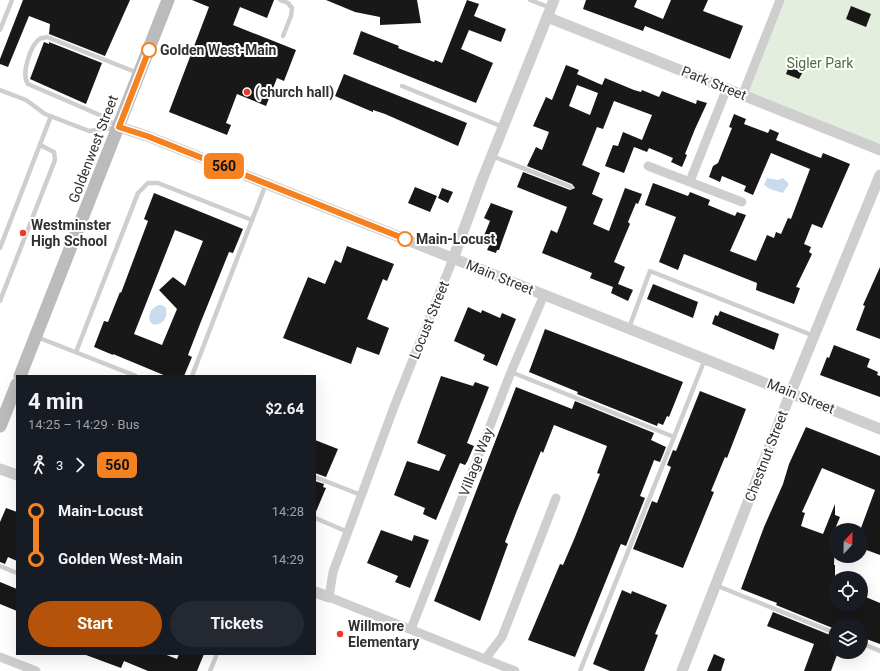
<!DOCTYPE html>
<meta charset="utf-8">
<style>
:root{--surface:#171b24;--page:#242831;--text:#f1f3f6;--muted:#9ea1a6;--accent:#b45309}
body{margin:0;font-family:Roboto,sans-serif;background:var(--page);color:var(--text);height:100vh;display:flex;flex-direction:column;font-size:15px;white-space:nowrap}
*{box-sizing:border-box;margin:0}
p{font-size:13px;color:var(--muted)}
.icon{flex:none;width:22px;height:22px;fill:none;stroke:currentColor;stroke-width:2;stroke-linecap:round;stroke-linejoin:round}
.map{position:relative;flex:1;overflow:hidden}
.side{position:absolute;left:16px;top:375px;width:300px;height:280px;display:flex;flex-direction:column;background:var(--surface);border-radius:0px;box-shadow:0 4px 16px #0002}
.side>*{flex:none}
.badge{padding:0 8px;border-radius:6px;font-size:14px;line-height:26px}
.needle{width:26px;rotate:22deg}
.controls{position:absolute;left:828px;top:523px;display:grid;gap:8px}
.controls a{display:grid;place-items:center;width:40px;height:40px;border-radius:50%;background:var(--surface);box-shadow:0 4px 16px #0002;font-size:20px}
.map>.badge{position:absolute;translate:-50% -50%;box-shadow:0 0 0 2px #fff}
.legs{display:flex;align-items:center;gap:6px;height:44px;padding:0 12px;font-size:13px}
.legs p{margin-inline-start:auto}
.head{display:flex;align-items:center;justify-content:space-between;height:68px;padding:0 12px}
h1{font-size:22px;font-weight:700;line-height:30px}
.cta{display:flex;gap:8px;margin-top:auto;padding:8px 12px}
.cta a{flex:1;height:46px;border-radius:24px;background:var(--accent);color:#fff;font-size:16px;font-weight:700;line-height:46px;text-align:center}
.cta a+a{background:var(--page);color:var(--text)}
ul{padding:0 12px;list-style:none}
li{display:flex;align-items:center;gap:14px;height:48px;font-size:15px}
li i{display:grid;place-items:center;width:6px;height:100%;margin:0 5px;background:currentColor}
li i::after{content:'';width:10px;height:10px;margin:-5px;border:3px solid;border-radius:50%;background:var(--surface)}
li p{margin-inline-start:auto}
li:first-child i{background:linear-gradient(#0000 50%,currentColor 0)}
li:last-child i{background:linear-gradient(currentColor 50%,#0000 0)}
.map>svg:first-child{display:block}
</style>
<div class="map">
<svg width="880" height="671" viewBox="0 0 880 671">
<rect width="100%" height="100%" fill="#fff"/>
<path fill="#e4eede" d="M782,0H880V151L743,96Z"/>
<g fill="#c9dbef">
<path d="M767,178L778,180L783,178L789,184L783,193L770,189L764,185Z"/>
<path d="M158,305H162L166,308C168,317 164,324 154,325L150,322C148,314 151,309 158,305Z"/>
</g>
<g fill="#181818" fill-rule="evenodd">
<path d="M23,0H130L105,56L49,34L50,24L29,16L8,67L0,64V59Z"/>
<path d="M192,0H274L267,18L240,7L233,25L296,50L284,81L277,78L266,106L237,94L226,123L231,125L227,135L169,112L209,7Z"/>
<path d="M326,0H417L421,23L380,25V17L355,12Z"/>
<path d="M467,0L479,4L474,16L506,29L501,42L469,30L461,49L493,63L476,103L353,54L361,31L399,46L398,48L434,62L435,60L442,63Z"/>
<path d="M586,0H637L634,7L663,19L671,0H708L703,11L743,26L730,59L645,26L643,31L583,9Z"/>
<path d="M851,6L871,14L866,27L846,19Z"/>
<path d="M44,42L49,44V42L102,63L86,104L30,79Z"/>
<path d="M793,56L808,62L799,79L786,74Z"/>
<path d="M566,65L579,70L577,74L602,85L605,78L634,90L641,92L642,90L659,97L662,91L696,104L697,100L707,103L695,129L685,154L687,155L682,167L671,162L673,158L649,148L647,152L634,147L624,173L605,166L613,145L618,146L623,132L642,140L652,115L614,101L603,129L597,127L582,165L600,173L592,194L603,199L593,224L609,231L625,188L642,194L638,204L636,203L628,222L630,224L614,262L625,267L618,284L633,290L628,301L611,293L613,287L590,278L592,273L542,253L551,230L557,233L567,207L517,187L523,172L570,190L575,188L572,184L527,166L536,147L542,150L549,132L533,126L546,97L552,100ZM577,85L598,93L590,115L569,106Z"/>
<path d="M344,74L467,123L458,146L385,114L373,110V112L335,96Z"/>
<path d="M734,114L746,119L744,124L768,133L770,129L779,133L776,140L818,157L821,158L823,153L850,164L822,228L812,224L804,244L811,247L809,252L812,254L796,287L800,288L794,304L756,290L757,283L684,254L678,270L659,262L676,217L645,205L653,183L688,196L690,192L710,200L708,205L735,216L737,212L746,215L730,251L756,261L767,235L774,238L776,232L781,234L788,218L791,219L810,169L771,153L753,195L744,191L746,186L722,176L720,182L709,177L713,166L718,163L732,128L729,127Z"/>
<path d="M415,187L437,196L430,212L408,203Z"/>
<path d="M442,188L453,192L448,203L438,198Z"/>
<path d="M154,193L243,229L233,253L229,252L200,324L188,355L192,357L184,376H166L113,354V355L94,347L104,321L108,322L120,292L121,293L148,221L144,219ZM175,230L203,241L185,286L173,277L159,290L177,309L162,345L134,334Z"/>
<path d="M491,203L513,211L499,250H497L496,253L487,250L489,246L481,243L490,221L484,218Z"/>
<path d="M347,246L394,264L387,281L383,279L367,319L389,328L379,355L357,347L351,364L283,338L308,277L325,284L335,260L341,263Z"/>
<path d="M880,267V339L856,330L865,306L863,305Z"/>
<path d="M653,284L698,302L693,318L647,299Z"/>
<path d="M468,307L481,313L482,310L500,318L502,313L516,319L497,366L483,360L485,355L454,341Z"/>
<path d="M720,311L779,334L774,350L712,324L715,315L718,316Z"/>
<path d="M545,329L683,382L669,417L667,416L663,425L658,423L657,426L577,394L578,392L529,372Z"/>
<path d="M834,345L870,359L867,367L878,372L877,375L880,376V397L820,375L827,357L829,358Z"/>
<path d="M441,376L473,386L475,382L489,387L467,443L474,446L467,462L465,465L460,463L436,520L423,514L425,508L394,495L407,461L439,471L446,455L417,443Z"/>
<path d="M516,387L572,409L575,401L654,433L651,440L666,447L660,462L654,460L653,463L640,496L645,498L626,546L621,544L620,546L575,657L528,640L560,564L563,565L575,537L600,474L597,473L607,446L554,425L543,453L541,451L516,513L505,542L508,544L480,621L434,601Z"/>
<path d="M700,391L746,409L727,458L725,457L711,491L714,492L683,568L633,549L652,501L657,503L671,467L667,465L673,450L676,451Z"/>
<path d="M806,427L880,456V555L861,548V528L875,490L822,468L802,512L805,513L801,526L823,534L835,504V515L840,517L835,529L834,565H835V604H861V595L880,603V644L861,637V626H835V629L776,605L777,603L741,589L764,527L783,484L789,464Z"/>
<path d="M315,440L338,449L326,477L315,473Z"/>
<path d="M315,481L324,484L323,487L326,488L315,514Z"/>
<path d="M6,508L17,512V561L8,557L5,564L0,562V522Z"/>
<path d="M381,530L412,541L414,535L429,540L410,588L395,582L398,576L367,563Z"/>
<path d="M0,582L17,589V611L0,604Z"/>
<path d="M622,590L631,594L632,591L667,605L655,634L658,635L644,671H610L593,664Z"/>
<path d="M773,612L835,637V652H838L831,671H804L814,644L767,626Z"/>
<path d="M164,654L177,659L179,654H204L197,671H148L124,661L121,668L86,655Z"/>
<path d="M714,654L725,659L721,671H707Z"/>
</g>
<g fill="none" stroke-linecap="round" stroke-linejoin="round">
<g stroke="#cecece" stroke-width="4.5">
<path d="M280,0L288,3L292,8L291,16L283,36"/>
<path d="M530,0L551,8"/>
<path d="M0,30L12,0"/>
<path d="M402,86L503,127"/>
<path d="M0,90L26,100L45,114L89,131L115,128"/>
<path d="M117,126L102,116L28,84C21,75 30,44 41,38C43,38 45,38 47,37L138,73"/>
<path d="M492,156L571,187"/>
<path d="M252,220L266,184"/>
<path d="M0,248L51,116"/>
<path d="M0,301L55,160L54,152L40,145"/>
<path d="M629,328L650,271L814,336"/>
<path d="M37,337L136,376"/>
<path d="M76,352L138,193L148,183H158L252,220L192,376"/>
<path d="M511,372L674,437L580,671"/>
<path d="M674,437L705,359"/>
<path d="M315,477L361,495"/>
<path d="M315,518L348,532"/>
<path d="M0,566L17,573"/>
<path d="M715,585L835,633"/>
<path d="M861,643L880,651"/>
<path d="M210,671L217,654"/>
</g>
<g stroke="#cecece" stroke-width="9">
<path d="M743,94L780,0"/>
<path d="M648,166L742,202"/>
<path d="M690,181L727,88"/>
<path d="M453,259L394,407L333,572L329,597L515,671"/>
<path d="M411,629L511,372L544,295"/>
<path d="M0,657L36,671"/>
<path d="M485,659L502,637L556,498"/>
</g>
<g stroke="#cecece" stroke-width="11">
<path d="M547,17L880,150"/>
<path d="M119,127L147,136L880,429"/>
<path d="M453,259L482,180L554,0"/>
<path d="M0,469L17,475"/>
<path d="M315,592L329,597"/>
<path d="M682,671L791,392L880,175"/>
</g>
<g stroke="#bbb" stroke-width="13">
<path d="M20,376L168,0"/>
<path d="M0,426L17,384"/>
</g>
</g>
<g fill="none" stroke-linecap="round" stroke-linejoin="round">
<g stroke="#fff" stroke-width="9">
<path id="line-1" d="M149,50L119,127L147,136L405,239"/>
</g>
<use href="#line-1" stroke="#f48221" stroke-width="6"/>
</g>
<g fill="#fff" stroke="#f48221" stroke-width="2">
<circle cx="149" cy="50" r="7"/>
<circle cx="405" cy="239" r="7"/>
</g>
<g fill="#f23929" stroke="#fff" stroke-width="1.5">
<circle cx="247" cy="92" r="4"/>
<circle cx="23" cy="233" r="4"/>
<circle cx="340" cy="634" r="4"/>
</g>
<g text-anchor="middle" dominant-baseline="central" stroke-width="4" stroke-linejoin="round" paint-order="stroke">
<g font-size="14" font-weight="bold" fill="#313131" stroke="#fff" text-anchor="start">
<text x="160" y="50">Golden West-Main</text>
<text x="416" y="239">Main-Locust</text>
</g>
<g font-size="14" fill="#4b703a" stroke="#fff">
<text x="820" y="63">Sigler Park</text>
</g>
<g font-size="14" fill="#313131" stroke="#fff">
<text transform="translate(714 83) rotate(22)">Park Street</text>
<text transform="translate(93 149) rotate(-69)">Goldenwest Street</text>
<text transform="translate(500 277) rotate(22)">Main Street</text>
<text transform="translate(429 320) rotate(-68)">Locust Street</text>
<text transform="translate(801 396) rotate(22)">Main Street</text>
<text transform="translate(766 456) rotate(-69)">Chestnut Street</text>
<text transform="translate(476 462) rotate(-69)">Village Way</text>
</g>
<g font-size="14" font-weight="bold" fill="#313131" stroke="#fff" text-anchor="start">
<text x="255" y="92">(church hall)</text>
<text x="31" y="225">Westminster<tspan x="31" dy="16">High School</tspan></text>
<text x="348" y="626">Willmore<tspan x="348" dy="16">Elementary</tspan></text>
</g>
</g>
</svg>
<div class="controls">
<a><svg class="needle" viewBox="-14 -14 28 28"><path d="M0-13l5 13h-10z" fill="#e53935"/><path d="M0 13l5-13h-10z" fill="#9ea1a6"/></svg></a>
<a><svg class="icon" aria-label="locate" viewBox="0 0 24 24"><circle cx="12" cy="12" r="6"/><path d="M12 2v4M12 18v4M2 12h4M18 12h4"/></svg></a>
<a><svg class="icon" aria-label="layers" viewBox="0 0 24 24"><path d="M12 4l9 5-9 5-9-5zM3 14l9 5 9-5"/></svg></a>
</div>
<b class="badge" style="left:224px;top:166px;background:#f48221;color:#111">560</b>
<section class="side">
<div class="head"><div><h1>4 min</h1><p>14:25 – 14:29 · Bus</p></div><b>$2.64</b></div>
<div class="legs"><svg class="icon" aria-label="walk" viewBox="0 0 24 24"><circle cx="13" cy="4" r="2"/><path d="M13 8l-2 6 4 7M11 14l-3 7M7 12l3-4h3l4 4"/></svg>3<svg class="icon" aria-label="forward" viewBox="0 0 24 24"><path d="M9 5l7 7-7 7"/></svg><b class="badge" style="background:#f48221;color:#111">560</b></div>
<ul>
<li><i style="color:#f48221"></i><b>Main-Locust</b><p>14:28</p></li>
<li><i style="color:#f48221"></i><b>Golden West-Main</b><p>14:29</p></li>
</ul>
<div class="cta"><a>Start</a><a>Tickets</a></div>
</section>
</div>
